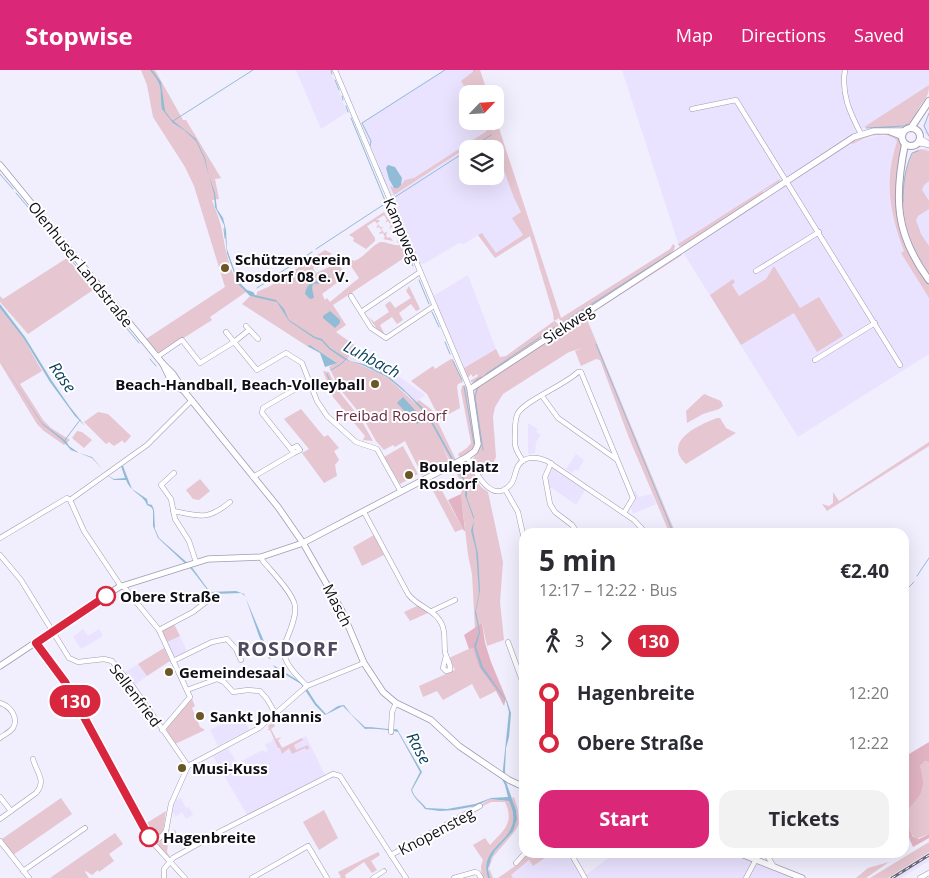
<!DOCTYPE html>
<meta charset="utf-8">
<style>
:root{--surface:#fff;--page:#f2f2f3;--text:#2b2b33;--muted:#7c7c81;--accent:#db2777}
body{margin:0;font-family:"Open Sans",sans-serif;background:var(--page);color:var(--text);height:100vh;display:flex;flex-direction:column;font-size:19px;white-space:nowrap}
*{box-sizing:border-box;margin:0}
p{font-size:16px;color:var(--muted)}
.icon{flex:none;width:28px;height:28px;fill:none;stroke:currentColor;stroke-width:2;stroke-linecap:round;stroke-linejoin:round}
.map{position:relative;flex:1;overflow:hidden}
.details{position:absolute;left:519px;top:458px;width:390px;height:330px;display:flex;flex-direction:column;background:var(--surface);border-radius:15px;box-shadow:0 5px 20px #0002}
.details>*{flex:none}
.badge{padding:0 10px;border-radius:16px;font-size:18px;line-height:32px}
.needle{width:32px;rotate:65deg}
.controls{position:absolute;left:459px;top:15px;display:grid;gap:10px}
.controls a{display:grid;place-items:center;width:45px;height:45px;border-radius:10px;background:var(--surface);box-shadow:0 5px 20px #0002;font-size:25px}
.map>.badge{position:absolute;translate:-50% -50%;box-shadow:0 0 0 2px #fff}
.legs{display:flex;align-items:center;gap:8px;height:55px;padding:0 20px;font-size:16px}
.legs p{margin-inline-start:auto}
.head{display:flex;align-items:center;justify-content:space-between;height:85px;padding:0 20px}
h1{font-size:28px;font-weight:700;line-height:38px}
.primary-button{display:flex;gap:10px;margin-top:auto;padding:10px 20px}
.primary-button a{flex:1;height:58px;border-radius:15px;background:var(--accent);color:#fff;font-size:20px;font-weight:700;line-height:58px;text-align:center}
.primary-button a+a{background:var(--page);color:var(--text)}
ul{padding:0 20px;list-style:none}
li{display:flex;align-items:center;gap:18px;height:50px;font-size:19px}
li i{display:grid;place-items:center;width:8px;height:100%;margin:0 6px;background:currentColor}
li i::after{content:'';width:12px;height:12px;margin:-6px;border:4px solid;border-radius:50%;background:var(--surface)}
li p{margin-inline-start:auto}
li:first-child i{background:linear-gradient(#0000 50%,currentColor 0)}
li:last-child i{background:linear-gradient(currentColor 50%,#0000 0)}
header{display:flex;align-items:center;gap:30px;box-sizing:border-box;height:70px;padding:0 25px;background:var(--accent);color:#fff}
header strong{font-size:24px}
nav{display:flex;gap:28px;margin-inline-start:auto;font-size:18px}
.map>svg:first-child{display:block}
</style>
<header>
<strong>Stopwise</strong>
<nav><a>Map</a><a>Directions</a><a>Saved</a></nav>
</header>
<div class="map">
<svg width="929" height="808" viewBox="0 0 929 808">
<rect width="100%" height="100%" fill="#f1eefe"/>
<g fill="#eae3ff" fill-rule="evenodd">
<path d="M296,0H330L347,42L321,59Z"/>
<path d="M443,0H475L483,24H468V51H491L530,166L495,188L478,165L464,174L459,173L424,194L419,193L361,53ZM468,79H495V106H468Z"/>
<path d="M622,0H929V15L851,67L853,71L852,73L879,65L893,67L897,71L890,107L894,146L899,167L929,220V284L798,367L679,176Z"/>
<path d="M929,43V201L914,173L919,82L924,79L929,68L925,64L923,56Z"/>
<path d="M468,205L496,279L464,298L433,226Z"/>
<path d="M355,278L380,296L388,299L425,325L416,332L388,306L368,295L347,289Z"/>
<path d="M528,353L538,359L536,362L541,365L536,372L535,383L532,384H528Z"/>
<path d="M576,384L584,390L578,401L575,399L572,403L566,399Z"/>
<path d="M550,398H553L585,420L576,435L552,418L548,419L547,408Z"/>
<path d="M636,421L639,427L652,424L656,434L633,444L631,438L636,430L633,422Z"/>
<path d="M83,559L88,566L99,559L103,566L81,579L73,567Z"/>
<path d="M180,566L187,581L174,587L167,572Z"/>
<path d="M138,594L147,606L135,615L125,602Z"/>
<path d="M240,644L249,660L218,676L210,660Z"/>
<path d="M306,666L325,705L247,745L213,686L228,678L242,702L246,699L242,691L262,680L265,682L267,681L268,680L265,674L271,672L273,669L277,670L283,678Z"/>
<path d="M181,728L186,738L189,737L193,745L186,749L182,742L176,747L172,742L176,729Z"/>
<path d="M527,782L567,783L583,807L615,783H733L796,808H498L521,792Z"/>
<path d="M929,782V791L901,808H888Z"/>
</g>
<g fill="#e6c6d0">
<path d="M141,0H155L183,50H186L221,108L215,109L219,129L212,130L213,133C216,141 219,148 221,156C226,180 228,204 246,222L210,247L212,250L160,283L158,282L146,269L225,217L194,116L185,97L153,47L147,15Z"/>
<path d="M475,0H480L488,24H469L461,11Z"/>
<path d="M929,15C929,25 926,28 920,36C917,41 915,49 910,53C904,59 872,59 864,57Z"/>
<path d="M495,46L561,248L670,179L673,174L675,176L673,183L564,255L561,253L559,248L554,251L559,254V258L473,313L470,311L478,306L477,304L473,307L471,304L467,309L463,300L464,298L496,279L500,287L506,286L554,251L553,243L530,166L495,188L478,165L482,163L496,183L523,165L512,148L521,142L514,128L497,81L495,82V79H471L469,76L394,125L390,116L395,118L401,115L405,110L414,108L487,61L481,51H495Z"/>
<path d="M884,63L898,68L902,76L896,113L899,148L929,213V228L901,183L904,181C895,158 888,131 890,107C890,95 894,83 897,71C885,59 865,67 853,74L851,73L869,64Z"/>
<path d="M921,79L929,81V111L924,115L922,120L929,131V139L918,146L916,150L921,164L929,176V203C908,174 896,134 906,99C909,89 910,81 921,79Z"/>
<path d="M780,109L779,112L763,121V123L683,177L679,176L678,174Z"/>
<path d="M384,142L388,149L393,146L404,170L398,173L397,171L400,169L396,163L393,165L395,161L392,157L389,159L391,155L388,151L385,153L387,150L384,145L376,150H379L380,151L377,153L380,157H384L381,158L384,163L387,162L386,166L388,168L390,167L393,171L383,169L385,167L383,163L380,164L379,163L382,161L379,157L376,158L378,155L375,151L367,156L375,168V171L366,179L353,171L354,168L349,165Z"/>
<path d="M380,172C388,171 395,178 403,174L407,186L333,235L346,255L336,262L381,294L380,296L355,278L347,289L387,307L415,333L419,330L432,340L456,390L451,393L442,376L449,391L448,393L422,405L405,371L395,377L393,375L384,380L376,371L362,346L339,318L329,297L336,292L310,275L307,276L242,234L250,226L256,227L257,222L270,216L325,180L332,184L314,193L316,196L313,198L316,203L338,193L346,206L322,224L325,230L327,228L330,232L359,208L347,190L349,188L354,191C365,187 370,177 380,172Z"/>
<path d="M679,184L682,185L586,247L675,462H669L629,368L600,290L596,289L581,296L575,281L582,278L569,282L503,324L495,337L493,347L496,387L492,396L482,405L473,389L480,377L473,326L476,318Z"/>
<path d="M67,188L93,220L28,264L0,232V226L3,229Z"/>
<path d="M774,196L800,238L819,227L843,266L817,282L794,243L741,275L710,225L733,209L735,212L732,215L739,226L766,209Z"/>
<path d="M409,216L420,239L416,241L411,234L399,243L403,250L397,254L392,247L380,255L384,263L383,265L379,262L368,246L374,252L389,242L385,235L390,231L395,238L411,228L406,221Z"/>
<path d="M0,238L24,269L42,301L20,314L43,350L51,358L70,370L64,375L44,361L37,354L0,293Z"/>
<path d="M451,289H453L463,312L458,314L457,317L460,338L440,349L427,324L411,311L433,296L435,299Z"/>
<path d="M323,301L329,302L337,319L360,348L373,371L364,370L362,372L365,366L333,327Z"/>
<path d="M466,315L468,322L476,371L474,379L460,388L458,384L467,378L471,373L461,321L462,316Z"/>
<path d="M704,324L721,331L723,336L719,339L703,344L687,353L686,341Z"/>
<path d="M301,339L324,367L328,365L339,378L334,381L339,390L335,395L337,406L324,413L302,383L309,379L284,349Z"/>
<path d="M98,342L108,344L131,366L125,373L123,372V370L114,376L109,372L106,374L84,352Z"/>
<path d="M717,348H720L726,358L736,363L686,394C662,371 699,355 717,348Z"/>
<path d="M77,361L82,362L92,370L84,378L72,368Z"/>
<path d="M929,372V376L827,441L822,434L829,436L833,433V422L839,431Z"/>
<path d="M403,376L418,404L400,414L384,387Z"/>
<path d="M460,394L473,403L481,417L488,422L503,492L500,532L504,570L487,576L482,553L475,559L472,504L468,485L461,424L463,415L453,397Z"/>
<path d="M200,409L210,421L199,430L193,429L186,420Z"/>
<path d="M433,410H436L463,459L455,462L429,413Z"/>
<path d="M374,465L384,485L362,496L353,477Z"/>
<path d="M417,536L430,542L410,551L404,542Z"/>
<path d="M174,554L180,566L167,572L162,561Z"/>
<path d="M473,577L479,597L496,621L480,629L472,614L443,630L437,621L423,627L419,616L455,600L449,588Z"/>
<path d="M164,578L170,591L147,606L138,594Z"/>
<path d="M192,629L195,636L192,638L200,657L205,660L175,674L166,659L186,633Z"/>
<path d="M273,652L275,656L271,659L276,669L282,667L278,670L282,678L302,668L303,670L294,675L296,680L308,675L309,678L307,680L305,678L292,684L289,678L282,684L280,678H278L270,660H267L269,659L268,656Z"/>
<path d="M925,691L929,692V764L916,769C908,763 909,749 908,738C924,724 926,717 920,696Z"/>
<path d="M514,727L518,740L519,754L515,761L493,787L489,798L493,808H490C482,779 514,772 516,748C517,741 514,734 512,728Z"/>
<path d="M61,728L72,744L13,785L2,769Z"/>
<path d="M490,729L509,731C528,772 476,772 488,808H482L481,796L483,790L473,775L485,768L490,775C504,760 515,753 505,732H491L483,736L481,735Z"/>
<path d="M324,740L338,768L319,780L303,752Z"/>
<path d="M166,741L163,762L154,768L145,754Z"/>
<path d="M175,760L178,766L168,772L167,782L170,787C164,785 159,780 158,774L169,763Z"/>
<path d="M115,763L123,774L109,784L114,791L99,802L98,800L92,805L86,801L85,802L89,808H50Z"/>
<path d="M929,772V782L888,808H870Z"/>
<path d="M378,782L380,785L371,791L377,800L372,803L364,792L345,805L346,808H339L341,807L338,802Z"/>
<path d="M527,783H552L533,796L529,790L511,805L513,808H498L521,792Z"/>
<path d="M889,792L866,808H856L868,798Z"/>
</g>
<g fill="#e2b3c3">
<path d="M461,424L465,461H464L448,430Z"/>
<path d="M482,553L485,573L491,592L506,628L504,636L496,621L479,597L473,578L469,579L464,565Z"/>
<path d="M929,672V692L925,691L920,696C926,717 924,723 908,739L910,760L913,767L919,769L929,764V768L913,777L904,756V687Z"/>
</g>
<g fill="#92bbd6">
<path d="M150,0H152L161,12L165,41L171,49L196,69L205,88L209,106L215,123L217,139L223,148L226,160L227,179L235,204L240,213L247,220L253,222L255,225L276,230L284,239L289,250L315,267L322,269L330,278L350,291L368,295L388,306L401,317L427,342L467,414V428L474,447L473,461L478,484L480,521L476,541L480,562L476,577L483,597L507,631L511,643L509,667L506,678L505,701L506,712L516,740L517,749L513,761L495,781L491,788L488,799L490,808H488C476,772 528,772 509,731L490,729L476,736L454,740L440,741L425,739C420,732 414,729 411,720L420,702L398,662C387,660 376,658 365,659L343,636L325,645L315,635L301,614L276,599L273,595L304,614L316,633L326,644L338,636L344,635L351,644L365,657C376,657 386,660 397,659L422,702L412,720C415,729 421,731 426,738L447,739L475,734L491,728L508,727L505,715L502,709L509,642L506,631L481,598L474,576L479,562L475,543L479,523L476,480L471,461L474,450L465,425L466,415L426,344L407,324L387,307L362,295L344,289L329,279L322,271L314,268L289,251L277,232L250,226L238,214L227,183L224,155L215,137L214,124L204,88L196,71L184,60L173,53L162,39C159,19 165,18 150,0Z"/>
<path d="M388,95L395,97L402,108L401,115L398,118H394L389,109L386,98Z"/>
<path d="M326,204L330,207V210L324,213L313,214L312,218L314,228L310,229L305,224C307,212 313,212 323,210Z"/>
<path d="M0,234L25,267L52,311L70,337L85,356L114,385L75,346L50,312L24,269L0,238Z"/>
<path d="M330,241L340,250V253L335,258L323,248V246Z"/>
<path d="M310,275L337,293L325,297L320,283L307,276Z"/>
<path d="M0,290L42,353L66,371L69,376L79,383L92,387L103,400L92,388L71,380L62,370L42,354Z"/>
<path d="M403,327L423,349L417,354L397,333Z"/>
<path d="M121,396H123L132,419L147,429L148,434L152,435L154,440L155,459L159,468L191,496L210,522L236,521L244,524L271,588L269,589L259,566L245,526L241,523L214,524L209,522L192,500L158,468L153,456V440L151,437L147,435C145,426 131,423 126,410H114L107,405L114,409L125,408Z"/>
</g>
<g fill="none" stroke-linecap="round" stroke-linejoin="round">
<g stroke="#92bbd6" stroke-width="1">
<path d="M331,0L332,4"/>
<path d="M474,0V1"/>
<path d="M335,10L339,20"/>
<path d="M342,26L343,30"/>
<path d="M346,36L348,42"/>
<path d="M929,43L924,56L929,66"/>
<path d="M173,51L253,0"/>
<path d="M866,58L904,56L908,54"/>
<path d="M370,76L371,71L362,53L445,0"/>
<path d="M469,79L491,65"/>
<path d="M379,98L386,115"/>
<path d="M0,104L13,119"/>
<path d="M16,123L32,142"/>
<path d="M392,129L468,80"/>
<path d="M903,132C903,115 905,98 912,83L918,81"/>
<path d="M391,143L402,169"/>
<path d="M35,146L46,160"/>
<path d="M224,159L225,168"/>
<path d="M49,164L77,197"/>
<path d="M404,175L413,196"/>
<path d="M316,179L386,133L351,48"/>
<path d="M228,184L236,206"/>
<path d="M81,203L89,212"/>
<path d="M275,206L312,182"/>
<path d="M419,210L429,234"/>
<path d="M91,215L93,217"/>
<path d="M257,218L271,209"/>
<path d="M95,220L121,251"/>
<path d="M432,242L439,257"/>
<path d="M562,253L671,183"/>
<path d="M123,254L139,273"/>
<path d="M445,272L450,284"/>
<path d="M596,274L673,462"/>
<path d="M150,289L156,296"/>
<path d="M453,291L462,310"/>
<path d="M331,300L341,294L346,289"/>
<path d="M327,304L334,321"/>
<path d="M486,304L555,257"/>
<path d="M475,311L481,307"/>
<path d="M464,316L474,374"/>
<path d="M480,316L477,319L475,327L483,380"/>
<path d="M65,370L80,350"/>
<path d="M917,506L929,488"/>
<path d="M904,522L914,512"/>
</g>
<g stroke="#a19bb4" stroke-width="5">
<path id="pedestrian" d="M373,808L384,801"/>
</g>
<g stroke="#a19bb4" stroke-width="5.5">
<g id="minor">
<path d="M335,0L470,319"/>
<path d="M845,0C841,24 850,43 861,64"/>
<path d="M692,39L736,30L900,295"/>
<path d="M920,68L928,73"/>
<path d="M918,73L929,75"/>
<path d="M756,201L819,162"/>
<path d="M351,226L371,258L386,268L434,236"/>
<path d="M361,242L420,202"/>
<path d="M246,256L258,269"/>
<path d="M226,262L234,272L249,260"/>
<path d="M157,287L182,270L200,293L234,272L257,300L286,283L302,293L317,331L327,346L356,372L377,379L401,422"/>
<path d="M815,290L875,253"/>
<path d="M542,326L558,348L616,389"/>
<path d="M291,379L297,376L300,380L294,383"/>
<path d="M467,387C474,400 492,437 511,414C515,409 515,401 518,396C524,385 537,387 547,391L634,450L645,462"/>
<path d="M523,391C515,379 514,376 515,362C515,356 515,348 518,343C526,330 565,315 578,302H581L633,428L624,443"/>
<path d="M551,393L545,407L550,434L555,442L572,455L577,462"/>
<path d="M174,403L161,415L171,429L175,449L189,471L196,492"/>
<path d="M253,407L294,383L262,343L263,338L309,311"/>
<path d="M505,419L518,442L524,469"/>
<path d="M70,430L147,375L192,330"/>
<path d="M173,441C200,446 207,451 230,432"/>
<path d="M364,442L408,524C419,539 441,540 444,562C445,569 444,575 445,582C446,588 451,593 450,600L446,601L443,598L446,586"/>
<path d="M0,468L67,428L70,430L84,461L120,515L124,517L159,560L190,627L162,660"/>
<path d="M0,485L21,510L69,588L78,592L104,589L112,591L134,618L188,696"/>
<path d="M261,487L263,491C272,502 293,523 295,536C297,547 287,568 283,578C283,593 298,607 307,616"/>
<path d="M432,541L455,530"/>
<path d="M524,542V543"/>
<path d="M159,560L193,542L215,525"/>
<path d="M508,572L524,616"/>
<path d="M36,573L65,612L153,773L185,808"/>
<path d="M173,591L212,572L227,569L236,579L241,590"/>
<path d="M187,620L217,609L224,612L233,622L248,620L260,621L267,629L275,643"/>
<path d="M0,633C10,636 19,647 13,658C10,662 4,665 0,668"/>
<path d="M391,662L392,642L396,633"/>
<path d="M188,696L259,658L307,616L364,593"/>
<path d="M0,727L11,741"/>
<path d="M0,749L36,723C47,710 36,702 33,689"/>
<path d="M0,771L29,808"/>
<path d="M153,773L162,766L166,761L171,734L188,696"/>
<path d="M570,782L585,808"/>
<path d="M765,782L774,797"/>
<path d="M391,785L480,736"/>
<path d="M516,793L526,782"/>
<path d="M23,801L85,758"/>
<path d="M164,808V799L173,788L221,761L333,704L340,706L406,808"/>
<path d="M252,808L308,776L327,808"/>
<path d="M454,808L475,802L478,803L481,808"/>
<path d="M746,808L760,782"/>
<path d="M920,808L929,803"/>
</g>
</g>
<g stroke="#a19bb4" stroke-width="7">
<g id="tertiary">
<path d="M891,62L901,66"/>
<path d="M0,95L163,294L173,315L183,320"/>
<path d="M163,294L173,304L184,321L278,437L303,473L342,541L364,593L383,622L396,633L431,650L459,676L475,687L509,710L524,717"/>
<path d="M0,596L119,517L208,489L261,487L303,473L467,387L475,381L478,374L470,319L854,67L874,61H903"/>
<path d="M736,782L802,808"/>
</g>
</g>
<g stroke="#a19bb4" stroke-width="8">
<g id="secondary">
<circle cx="911" cy="67" r="9"/>
<path d="M911,58L929,31"/>
<path d="M905,74C894,128 895,164 929,210"/>
</g>
</g>
<use href="#pedestrian" stroke="#fff" stroke-width="4"/>
<use href="#minor" stroke="#fff" stroke-width="4.5"/>
<use href="#tertiary" stroke="#fff" stroke-width="5.5"/>
<use href="#secondary" stroke="#fff" stroke-width="6"/>
<g stroke="#6a6873" stroke-width="3">
<path id="rail" d="M892,808L929,785"/>
</g>
<use href="#rail" stroke="#fff" stroke-width="1" stroke-dasharray="4" stroke-linecap="butt"/>
</g>
<g fill="none" stroke-linecap="round" stroke-linejoin="round">
<g stroke="#fff" stroke-width="11">
<path id="line-1" d="M106,526L36,573L65,612L149,767"/>
</g>
<use href="#line-1" stroke="#d7263d" stroke-width="8"/>
</g>
<g fill="#6b5625" stroke="#fff" stroke-width="2">
<circle cx="225" cy="198" r="5"/>
<circle cx="375" cy="314" r="5"/>
<circle cx="409" cy="405" r="5"/>
<circle cx="169" cy="602" r="5"/>
<circle cx="200" cy="646" r="5"/>
<circle cx="182" cy="698" r="5"/>
</g>
<g fill="#fff" stroke="#d7263d" stroke-width="2.5">
<circle cx="106" cy="526" r="9"/>
<circle cx="149" cy="767" r="9"/>
</g>
<g text-anchor="middle" dominant-baseline="central" stroke-width="4" stroke-linejoin="round" paint-order="stroke">
<g font-size="15" fill="#0f0d15" stroke="#fff">
<text transform="translate(402 160) rotate(67)">Kampweg</text>
<text transform="translate(81 194) rotate(51)">Olenhuser Landstraße</text>
<text transform="translate(568 254) rotate(-33)">Siekweg</text>
<text transform="translate(338 535) rotate(63)">Masch</text>
<text transform="translate(136 625) rotate(53)">Sellenfried</text>
<text transform="translate(436 761) rotate(-28)">Knopensteg</text>
</g>
<g font-size="15" font-weight="bold" fill="#0f0d15" stroke="#fff" text-anchor="start">
<text x="235" y="189">Schützenverein<tspan x="235" dy="17">Rosdorf 08 e. V.</tspan></text>
<text x="365" y="314" text-anchor="end">Beach-Handball, Beach-Volleyball</text>
<text x="419" y="396">Bouleplatz<tspan x="419" dy="17">Rosdorf</tspan></text>
<text x="179" y="602">Gemeindesaal</text>
<text x="210" y="646">Sankt Johannis</text>
<text x="192" y="698">Musi-Kuss</text>
</g>
<g font-size="15" fill="#662c44" stroke="#fff">
<text x="391" y="345">Freibad Rosdorf</text>
</g>
<g font-size="15" font-weight="bold" fill="#0f0d15" stroke="#fff" text-anchor="start">
<text x="120" y="526">Obere Straße</text>
<text x="163" y="767">Hagenbreite</text>
</g>
<g font-size="16" font-style="italic" fill="#0c425d" stroke="#fff">
<text transform="translate(372 289) rotate(28)">Luhbach</text>
<text transform="translate(63 307) rotate(55)">Rase</text>
<text transform="translate(419 678) rotate(62)">Rase</text>
</g>
<g font-size="20" font-weight="bold" letter-spacing="1" fill="#4e495f" stroke="#fff">
<text x="288" y="578">ROSDORF</text>
</g>
</g>
</svg>
<div class="controls">
<a><svg class="needle" viewBox="-14 -14 28 28"><path d="M0-13l5 13h-10z" fill="#e53935"/><path d="M0 13l5-13h-10z" fill="#7c7c81"/></svg></a>
<a><svg class="icon" aria-label="layers" viewBox="0 0 24 24"><path d="M12 4l9 5-9 5-9-5zM3 14l9 5 9-5"/></svg></a>
</div>
<b class="badge" style="left:75px;top:631px;background:#d7263d;color:#fff">130</b>
<section class="details">
<div class="head"><div><h1>5 min</h1><p>12:17 – 12:22 · Bus</p></div><b>€2.40</b></div>
<div class="legs"><svg class="icon" aria-label="walk" viewBox="0 0 24 24"><circle cx="13" cy="4" r="2"/><path d="M13 8l-2 6 4 7M11 14l-3 7M7 12l3-4h3l4 4"/></svg>3<svg class="icon" aria-label="forward" viewBox="0 0 24 24"><path d="M9 5l7 7-7 7"/></svg><b class="badge" style="background:#d7263d;color:#fff">130</b></div>
<ul>
<li><i style="color:#d7263d"></i><b>Hagenbreite</b><p>12:20</p></li>
<li><i style="color:#d7263d"></i><b>Obere Straße</b><p>12:22</p></li>
</ul>
<div class="primary-button"><a>Start</a><a>Tickets</a></div>
</section>
</div>
